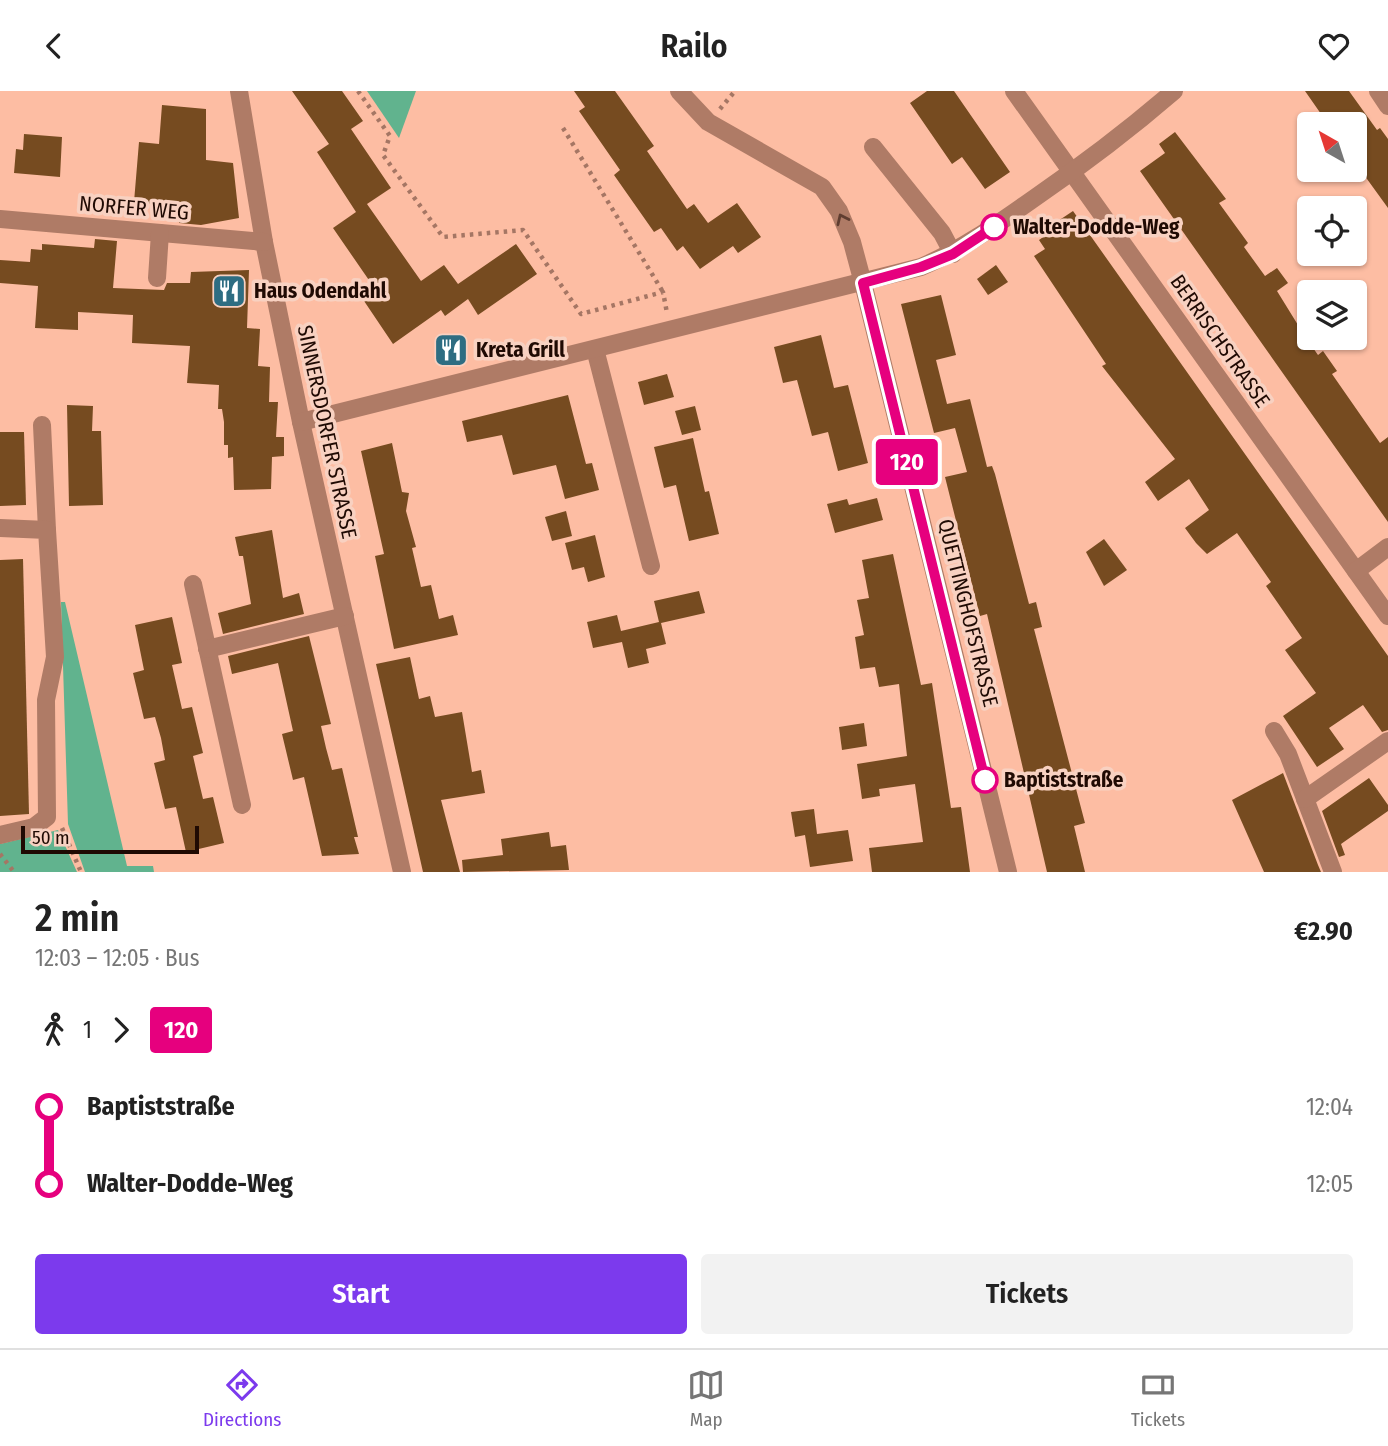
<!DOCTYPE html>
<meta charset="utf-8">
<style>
:root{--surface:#fff;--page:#f2f2f2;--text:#222;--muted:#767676;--line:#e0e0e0;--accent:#7c3aed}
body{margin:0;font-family:"Fira Sans Condensed",sans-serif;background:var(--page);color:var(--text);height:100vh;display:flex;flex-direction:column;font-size:26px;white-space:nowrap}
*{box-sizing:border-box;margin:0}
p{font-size:23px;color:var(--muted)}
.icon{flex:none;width:38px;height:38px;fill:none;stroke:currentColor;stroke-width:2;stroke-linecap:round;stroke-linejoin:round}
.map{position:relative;height:781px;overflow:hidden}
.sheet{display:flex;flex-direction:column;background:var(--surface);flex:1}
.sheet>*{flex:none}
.badge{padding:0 14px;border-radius:5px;font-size:24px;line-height:46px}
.needle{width:46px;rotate:321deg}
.buttons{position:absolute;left:1297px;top:21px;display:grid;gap:14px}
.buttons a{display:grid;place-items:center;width:70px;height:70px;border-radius:7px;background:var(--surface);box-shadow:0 2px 5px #0004;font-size:35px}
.scale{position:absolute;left:21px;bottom:18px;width:178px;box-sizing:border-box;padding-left:7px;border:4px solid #1f0a03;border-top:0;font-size:19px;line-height:24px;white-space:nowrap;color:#1f0a03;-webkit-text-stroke:5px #f8d1c1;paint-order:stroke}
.map>.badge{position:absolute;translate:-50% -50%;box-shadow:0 0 0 4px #fff}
.legs{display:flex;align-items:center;gap:10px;height:77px;padding:0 35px;font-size:23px}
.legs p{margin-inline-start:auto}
.head{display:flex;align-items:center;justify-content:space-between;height:119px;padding:0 35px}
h1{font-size:38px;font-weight:600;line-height:52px}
.action{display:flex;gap:14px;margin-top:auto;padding:14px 35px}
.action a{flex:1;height:80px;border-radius:7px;background:var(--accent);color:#fff;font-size:28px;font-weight:600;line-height:80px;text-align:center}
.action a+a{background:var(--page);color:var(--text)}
ul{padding:0 35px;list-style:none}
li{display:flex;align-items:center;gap:24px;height:77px;font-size:26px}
li i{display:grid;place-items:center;width:10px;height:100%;margin:0 9px;background:currentColor}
li i::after{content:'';width:18px;height:18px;margin:-9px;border:5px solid;border-radius:50%;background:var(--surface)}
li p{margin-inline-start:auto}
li:first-child i{background:linear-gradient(#0000 50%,currentColor 0)}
li:last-child i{background:linear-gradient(currentColor 50%,#0000 0)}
header{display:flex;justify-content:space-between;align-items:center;height:91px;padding:0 35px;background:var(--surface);font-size:32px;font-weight:600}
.menu{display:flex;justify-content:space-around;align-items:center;height:98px;border-top:2px solid var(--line);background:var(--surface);font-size:19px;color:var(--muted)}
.menu a{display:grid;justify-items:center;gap:4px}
.menu .active{color:var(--accent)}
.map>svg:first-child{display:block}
</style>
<header><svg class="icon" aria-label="back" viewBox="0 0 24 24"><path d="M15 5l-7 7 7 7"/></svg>Railo<svg class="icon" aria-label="heart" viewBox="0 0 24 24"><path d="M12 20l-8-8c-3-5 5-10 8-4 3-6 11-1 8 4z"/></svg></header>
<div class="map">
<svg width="1388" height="781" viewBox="0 0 1388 781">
<rect width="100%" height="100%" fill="#fdbda3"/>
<g fill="#61b38e">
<path d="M367,0H416L399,47Z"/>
<path d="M61,511H65L127,775H153L154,781H85L68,733Z"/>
<path d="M58,739L77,781H0V753Z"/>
</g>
<g fill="#764b20">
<path d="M292,0H342L363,30L351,38L391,97L367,113L421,190L444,174L458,193L516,153L537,183L478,224L468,208L445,225L441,219L393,253L360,204L373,195L333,137L356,121L317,61L329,53Z"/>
<path d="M574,0H615L654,55L647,60L687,118L694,113L708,132L737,112L761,146L738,162L733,155L700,178L683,155L677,160L661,137L654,141L614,84L620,79L579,20L585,16Z"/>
<path d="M927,0H954L1010,81L985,98L962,66L952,73L910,12Z"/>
<path d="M1305,0H1349L1377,39L1380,37L1388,48V117L1354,70V33H1328Z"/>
<path d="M162,14L206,18V69L233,72L239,127L201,134L179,132L180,120L165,119V114L134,111L139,51L159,53Z"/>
<path d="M1175,41L1226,108L1219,112L1248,152L1244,156L1265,185L1277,177L1288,192L1277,200L1306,247L1318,264L1323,260L1337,280L1332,283L1380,352L1388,346V431L1140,80L1165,62L1159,53Z"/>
<path d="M24,43L62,46L60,86L14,82L16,58L23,59Z"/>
<path d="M1073,120L1388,565V639L1382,641L1363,614L1329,637L1344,658L1317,676L1283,625L1316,602L1285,559L1302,547L1266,495L1271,491L1237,442L1207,463L1196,452L1185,437L1209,419L1189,388L1158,410L1145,391L1175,368L1102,275L1106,273L1034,165L1045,158L1039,149L1049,142L1046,138Z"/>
<path d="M95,148L117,150L113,197L164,199L167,192H190L191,181L249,179L247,237L260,238L258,275L270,276L269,311H278L276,346H284V365L272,366L271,398L234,399L233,366L228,367V354H224V331L222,318H218L219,294L187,292L190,255L132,252L133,224L78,221V239L35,237L38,195L0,192V169L30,171L31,158L42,159V153L94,157Z"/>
<path d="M996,174L1008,191L988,204L977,188Z"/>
<path d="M941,204L956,264L936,269L947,313L970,308L987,376L992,375L995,383L1029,513L1036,511L1042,536L1034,538L1085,732L1074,735L1085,781H1047L987,523L980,525L945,386L967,381L955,337L934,342L919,284L901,213Z"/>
<path d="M821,244L834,297L848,294L868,372L838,380L828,341L812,345L797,289L783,292L774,256Z"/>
<path d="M667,283L674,306L644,314L638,291Z"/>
<path d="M568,304L586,373L592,372L599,399L565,408L556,374L513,384L502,344L467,351L462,330Z"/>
<path d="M67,314L93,315L92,340H101L103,414L69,415Z"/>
<path d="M695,315L701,339L682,344L675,320Z"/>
<path d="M0,341H24L26,414L0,415Z"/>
<path d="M693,347L705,401L709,400L719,443L689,450L676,394L664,397L654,356Z"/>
<path d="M392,352L402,401L409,402L406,420L416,456L412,457L421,496L431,494L439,528L453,524L458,544L394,558L375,465L384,463L361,360Z"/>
<path d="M877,407L883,429L835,442L827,413L847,408L849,414Z"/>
<path d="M566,420L572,445L552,450L545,426Z"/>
<path d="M272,439L283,507L299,502L304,523L223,543L218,522L251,513L243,465H239L235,446Z"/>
<path d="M595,444L605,486L588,491L584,476L572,479L565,452Z"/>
<path d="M1104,448L1127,479L1104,495L1086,461Z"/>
<path d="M893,463L921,594L932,592L951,717L961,716L970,781H872L869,757L923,751L915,693L879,698L880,705L862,708L857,673L907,665L899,593L879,596L875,576L860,578L855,546L864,544L857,509L869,507L862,469Z"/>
<path d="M23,468L29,723L0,725V469Z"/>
<path d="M699,500L705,522L661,532L666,553L646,558L649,572L628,577L622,551L593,557L587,531L617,524L621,540L659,531L654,510Z"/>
<path d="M172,526L182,572L172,574L182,618L192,616L203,662L193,665L198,687L203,708L213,706L224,752L186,761L176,716L165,718L154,672L165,669L161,647L155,626L144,628L133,582L144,579L135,534Z"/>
<path d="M309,545L331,633L321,635L326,657L332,679L342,677L358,746H354L359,763L322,765L304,686L293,689L282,643L293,640L278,572L232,583L228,565Z"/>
<path d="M410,566L419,608L430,605L435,626L462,621L472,681L481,679L485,702L441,709L460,781H423L376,573Z"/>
<path d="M864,632L867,655L842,659L839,636Z"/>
<path d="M1283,682L1318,774L1321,781H1264L1232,709Z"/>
<path d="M1369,687L1388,714V720L1341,753L1345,764L1339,766L1322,720Z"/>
<path d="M814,718L817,743L848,739L853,770L810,776L805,744L795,746L791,721Z"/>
<path d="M549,741L551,756L566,754L569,779L463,781L462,769L503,764L501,748Z"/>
</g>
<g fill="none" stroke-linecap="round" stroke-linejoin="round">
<g stroke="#a57664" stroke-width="4.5" stroke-dasharray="3.5 5" stroke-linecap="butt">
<path d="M358,0L390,45L383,64L443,146L523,139L581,223L663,201L667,222"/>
<path d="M720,18L735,0"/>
<path d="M563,37L663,201"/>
<path d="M62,737L81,781"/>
<path d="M0,763L14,781"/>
</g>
<g stroke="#af7b66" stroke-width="18">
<path d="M239,0L264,151L301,331L402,781"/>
<path d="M679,0L708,31L822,96L839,120L852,151L863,192L1008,781"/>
<path d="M1014,0L1388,525"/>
<path d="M1378,0L1388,15"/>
<path d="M873,56L942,142L953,163"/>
<path d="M0,128L264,151"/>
<path d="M157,187L160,142"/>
<path d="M595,258L651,475"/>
<path d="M301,331L921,176C963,158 999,132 1036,106C1084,73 1130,38 1174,0"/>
<path d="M42,334L47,439"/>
<path d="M0,437L47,439L55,566L46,609L47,726L34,736L0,744"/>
<path d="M1356,480L1388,456"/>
<path d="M193,493L242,714"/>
<path d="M207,558L345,525"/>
<path d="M1274,640L1288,663L1333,781"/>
<path d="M1305,708L1388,650"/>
</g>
</g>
<defs><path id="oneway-chevron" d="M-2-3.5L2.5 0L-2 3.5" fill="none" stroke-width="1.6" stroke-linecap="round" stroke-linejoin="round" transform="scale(1.75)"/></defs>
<use stroke="#603d30" href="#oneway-chevron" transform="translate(842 128) rotate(-115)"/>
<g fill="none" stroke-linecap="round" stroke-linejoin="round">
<g stroke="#fff" stroke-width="16">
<path id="line-1" d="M985,689L863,192L921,176L953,163L994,136"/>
</g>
<use href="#line-1" stroke="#e6007e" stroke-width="10"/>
</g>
<defs>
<g id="restaurant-square" transform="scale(1.75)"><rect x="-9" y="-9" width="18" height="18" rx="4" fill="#2e6d82" stroke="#f8d1c1"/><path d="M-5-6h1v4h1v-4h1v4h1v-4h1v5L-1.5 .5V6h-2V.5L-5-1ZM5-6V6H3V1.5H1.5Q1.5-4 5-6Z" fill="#fff"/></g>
</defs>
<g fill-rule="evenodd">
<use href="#restaurant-square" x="229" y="200"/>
<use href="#restaurant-square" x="451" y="259"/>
</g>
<g fill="#fff" stroke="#e6007e" stroke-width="3.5">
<circle cx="994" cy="136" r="12"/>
<circle cx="985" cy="689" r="12"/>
</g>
<g text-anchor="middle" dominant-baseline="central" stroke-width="7" stroke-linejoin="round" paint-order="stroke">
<g font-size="21" fill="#1f0a03" stroke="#f8d1c1">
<text transform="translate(134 117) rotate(5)">NORFER WEG</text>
<text transform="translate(1220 250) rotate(55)">BERRISCHSTRASSE</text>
<text transform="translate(327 341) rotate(78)">SINNERSDORFER STRASSE</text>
<text transform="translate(968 522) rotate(76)">QUETTINGHOFSTRASSE</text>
</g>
<g font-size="21" font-weight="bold" fill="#1f0a03" stroke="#f8d1c1" text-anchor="start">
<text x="1013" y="136">Walter-Dodde-Weg</text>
<text x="1004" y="689">Baptiststraße</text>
</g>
<g font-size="21" font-weight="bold" fill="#1f0a03" stroke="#f8d1c1" text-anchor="start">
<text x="254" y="200">Haus Odendahl</text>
<text x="476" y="259">Kreta Grill</text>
</g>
</g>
</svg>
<div class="buttons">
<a><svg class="needle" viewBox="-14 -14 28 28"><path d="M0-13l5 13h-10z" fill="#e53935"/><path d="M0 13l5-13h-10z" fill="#767676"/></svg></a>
<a><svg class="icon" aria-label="locate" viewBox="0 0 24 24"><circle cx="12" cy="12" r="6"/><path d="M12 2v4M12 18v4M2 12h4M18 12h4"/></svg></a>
<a><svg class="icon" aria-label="layers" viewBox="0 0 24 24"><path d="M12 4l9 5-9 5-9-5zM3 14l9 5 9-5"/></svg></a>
</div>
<div class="scale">50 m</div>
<b class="badge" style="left:907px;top:371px;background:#e6007e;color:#fff">120</b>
</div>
<section class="sheet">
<div class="head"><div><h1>2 min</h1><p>12:03 – 12:05 · Bus</p></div><b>€2.90</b></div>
<div class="legs"><svg class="icon" aria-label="walk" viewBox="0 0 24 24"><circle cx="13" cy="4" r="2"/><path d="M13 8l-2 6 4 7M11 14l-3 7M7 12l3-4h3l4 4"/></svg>1<svg class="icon" aria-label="forward" viewBox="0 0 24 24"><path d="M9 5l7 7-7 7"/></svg><b class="badge" style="background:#e6007e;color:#fff">120</b></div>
<ul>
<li><i style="color:#e6007e"></i><b>Baptiststraße</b><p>12:04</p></li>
<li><i style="color:#e6007e"></i><b>Walter-Dodde-Weg</b><p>12:05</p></li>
</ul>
<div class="action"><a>Start</a><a>Tickets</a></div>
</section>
<nav class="menu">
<a class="active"><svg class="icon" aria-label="directions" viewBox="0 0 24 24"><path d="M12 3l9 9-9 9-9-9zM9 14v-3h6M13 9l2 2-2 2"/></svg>Directions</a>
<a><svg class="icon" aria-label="map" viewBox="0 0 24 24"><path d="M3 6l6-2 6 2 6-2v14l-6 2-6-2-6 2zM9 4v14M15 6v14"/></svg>Map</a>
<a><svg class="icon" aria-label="tickets" viewBox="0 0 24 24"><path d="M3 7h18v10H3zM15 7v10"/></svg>Tickets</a>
</nav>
